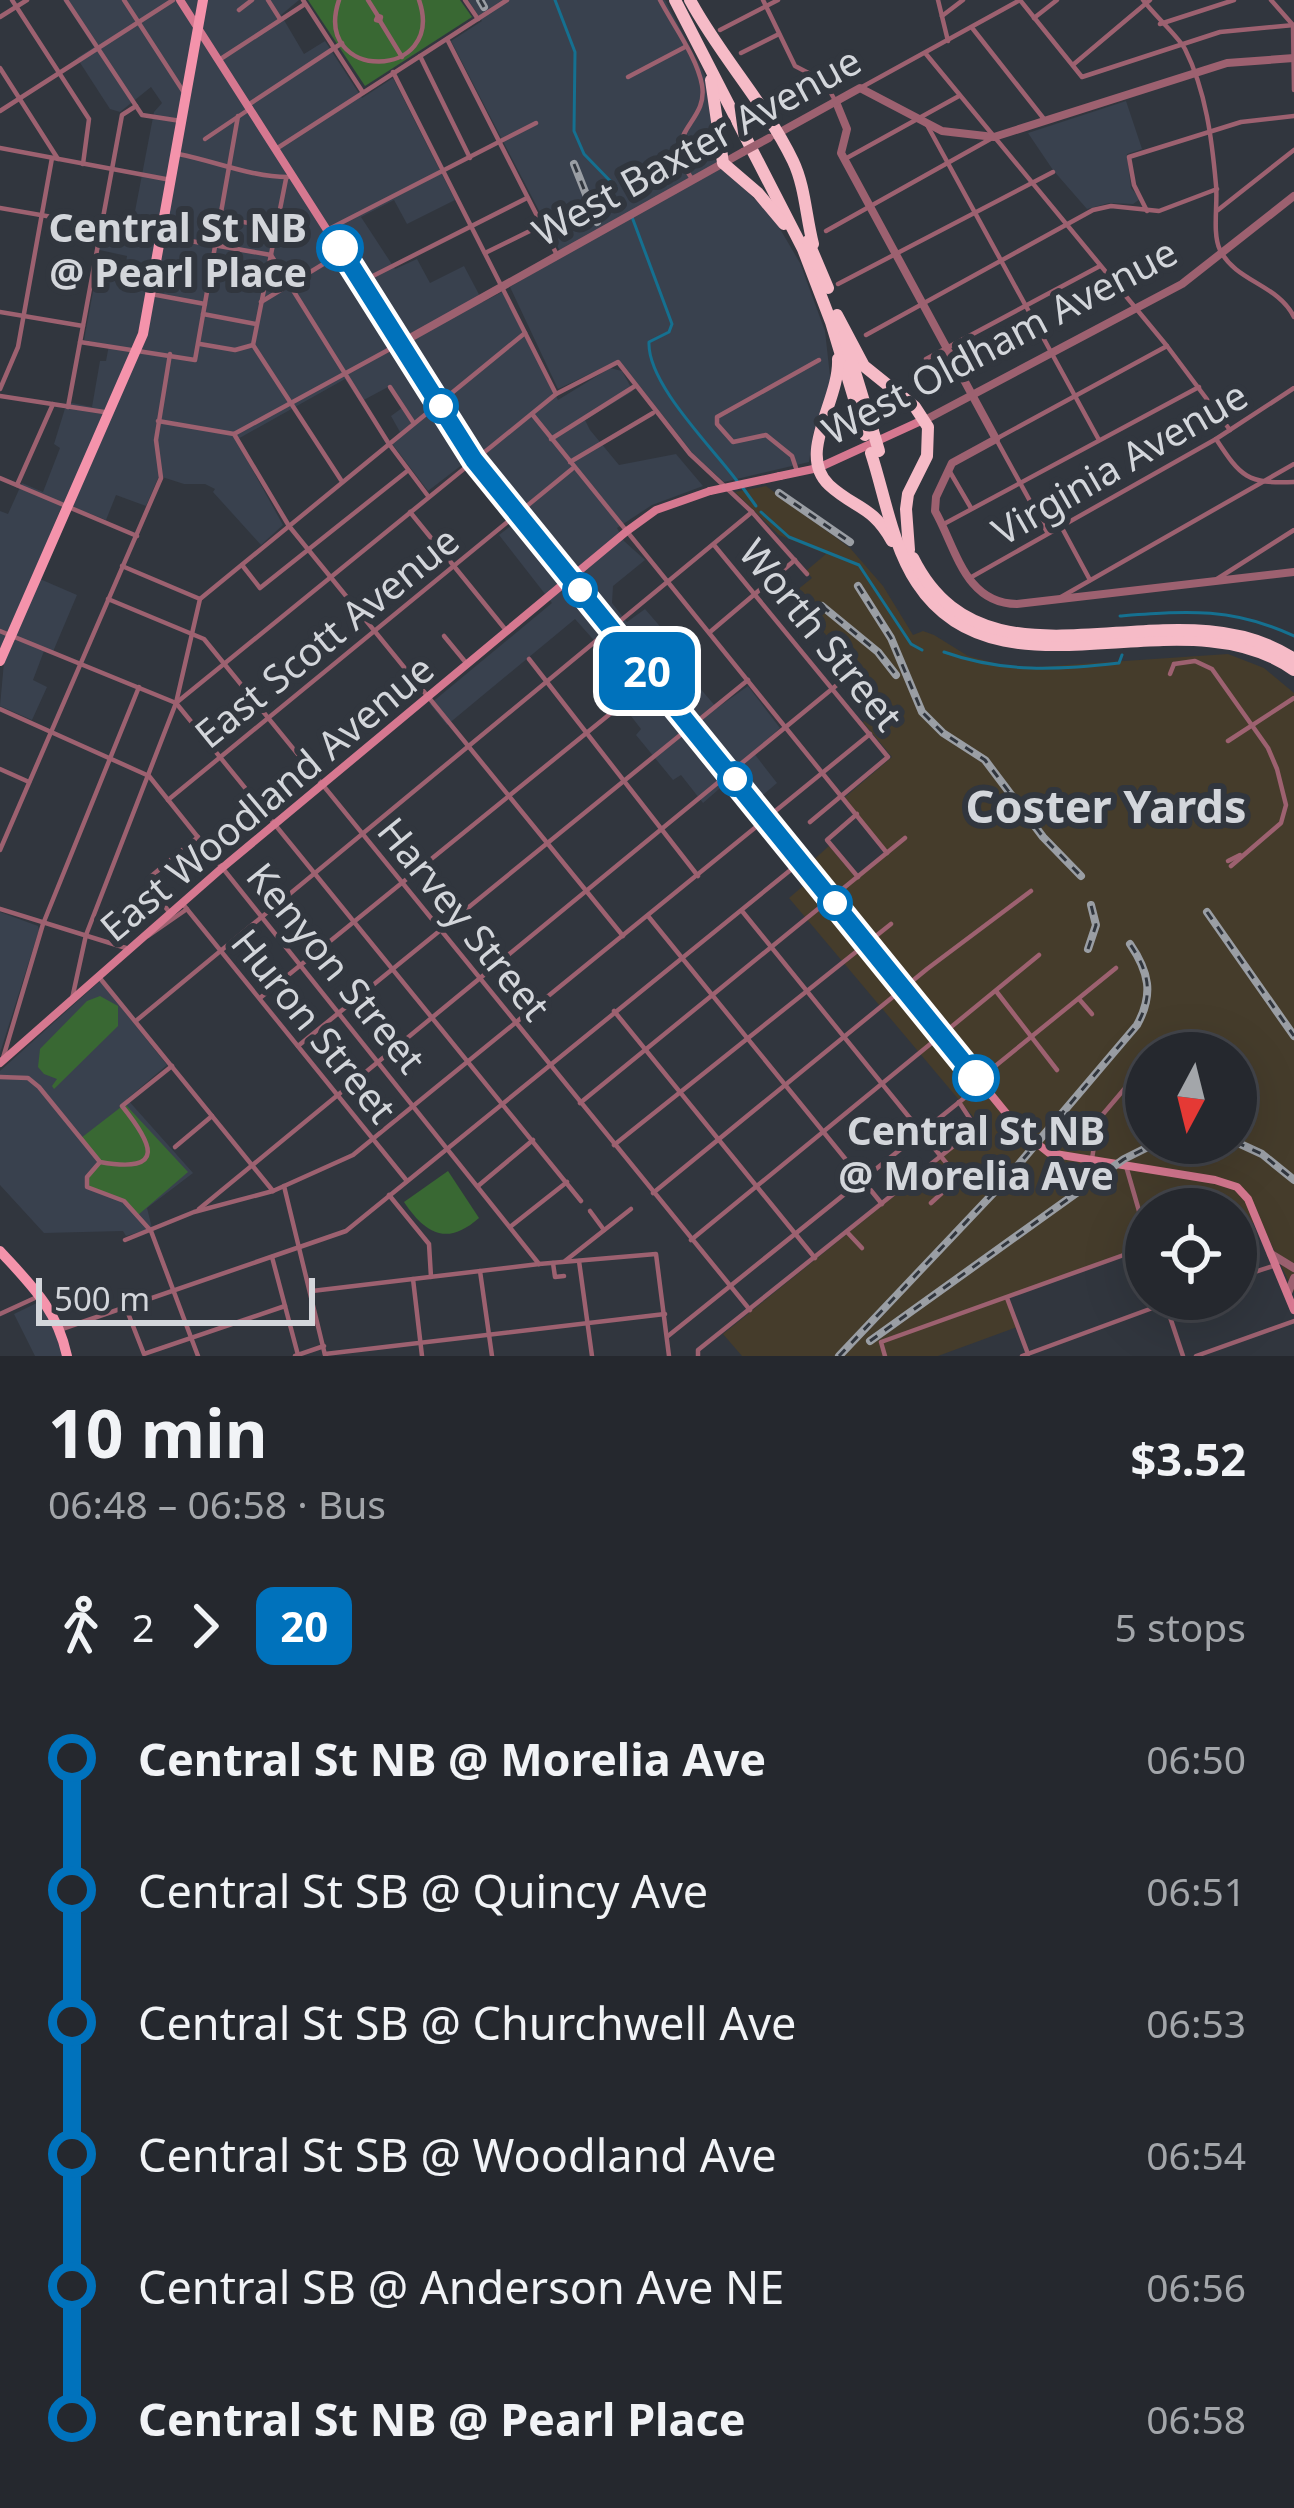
<!DOCTYPE html>
<meta charset="utf-8">
<style>
:root{--surface:#25282e;--page:#2d3036;--text:#f1f3f6;--muted:#a3a6aa;--line:#42444a}
body{margin:0;font-family:"Noto Sans",sans-serif;background:var(--page);color:var(--text);height:100vh;display:flex;flex-direction:column;font-size:45px;white-space:nowrap}
*{box-sizing:border-box;margin:0}
p{font-size:39px;color:var(--muted)}
.icon{flex:none;width:66px;height:66px;fill:none;stroke:currentColor;stroke-width:2;stroke-linecap:round;stroke-linejoin:round}
.map{position:relative;height:1356px;overflow:hidden}
.panel{display:flex;flex-direction:column;background:var(--surface);flex:1}
.panel>*{flex:none}
.badge{padding:0 24px;border-radius:18px;font-size:42px;line-height:78px}
.needle{width:78px;rotate:187deg}
.tools{position:absolute;left:1125px;top:1032px;display:grid;gap:24px}
.tools a{display:grid;place-items:center;width:132px;height:132px;border-radius:50%;background:var(--surface);box-shadow:0 12px 48px #0002,0 0 0 3px var(--line);font-size:60px}
.scale{position:absolute;left:36px;bottom:30px;width:279px;box-sizing:border-box;padding-left:12px;border:6px solid #d3d6db;border-top:0;font-size:33px;line-height:42px;white-space:nowrap;color:#d3d6db;-webkit-text-stroke:9px #31363e;paint-order:stroke}
.map>.badge{position:absolute;translate:-50% -50%;box-shadow:0 0 0 6px #fff}
.legs{display:flex;align-items:center;gap:18px;height:132px;padding:0 48px;font-size:39px}
.legs p{margin-inline-start:auto}
.summary{display:flex;align-items:center;justify-content:space-between;height:204px;padding:0 48px}
h1{font-size:66px;font-weight:700;line-height:90px}
ul{padding:0 48px;list-style:none}
li{display:flex;align-items:center;gap:42px;height:132px;font-size:45px}
li i{display:grid;place-items:center;width:18px;height:100%;margin:0 15px;background:currentColor}
li i::after{content:'';width:30px;height:30px;margin:-15px;border:9px solid;border-radius:50%;background:var(--surface)}
li p{margin-inline-start:auto}
li:first-child i{background:linear-gradient(#0000 50%,currentColor 0)}
li:last-child i{background:linear-gradient(currentColor 50%,#0000 0)}
.map>svg:first-child{display:block}
</style>
<div class="map">
<svg width="1294" height="1356" viewBox="0 0 1294 1356">
<rect width="100%" height="100%" fill="#31363e"/>
<g fill="#39414e">
<path d="M63,0H299L281,15L304,54L325,41L362,98L393,78L455,200L407,224L394,200L361,217L395,269L417,259L430,283L464,266L483,302L502,292L558,400L610,368L622,371L633,391L585,420L590,430L619,465L676,454L703,486L652,505L617,528L624,541L645,560L613,586L612,603L627,622L645,609L683,653L692,679L717,708L748,686L780,728L753,752L777,783L757,800L735,775L703,803L681,775L673,780L636,735L641,729L624,707L656,678L624,638L611,648L605,642L599,646L575,619L447,725L430,704L552,603L499,535L525,515L476,454L428,491L390,441L400,432L391,416L402,408L388,387L360,402L345,379L236,440L283,525L261,545L213,492L215,489L205,484H184L159,476L146,506L116,495L106,520L63,503L33,576L77,595L52,654L44,651L33,680L47,687L32,720L0,706L4,662L0,660V511L8,514L22,483L43,492L60,448L54,444L67,402L92,407L100,361H106L109,345L84,340L97,270L124,274L127,256L95,249L99,221L132,227L154,112L162,103L151,87L120,112L110,109L77,58L94,47Z"/>
<path d="M468,0H665L709,83L714,159L773,217L800,263L825,331L831,385L813,434L809,462L724,482L694,455L619,360L558,389L510,287L562,255L451,41L482,21Z"/>
<path d="M1126,101L1142,149L1127,154L1131,188L1140,199L1133,204L1109,203L1087,209L1053,170L1028,133Z"/>
<path d="M0,912L38,926L39,930L0,1053Z"/>
<path d="M100,981L167,1065L127,1099L193,1173L147,1208L152,1228L126,1236L123,1231L44,1233L0,1185V1071Z"/>
<path d="M41,1301L56,1329L63,1356H35L14,1314Z"/>
</g>
<path fill="#453c2b" fill-rule="evenodd" d="M766,486L850,548L883,586L913,635L923,631L934,635L968,656L1002,665L1036,667L1228,654L1264,668L1294,693V1293L1260,1220L1236,1230V1209H1146V1246L1006,1296L1017,1327L938,1356H742L723,1334L981,1126L789,898L809,881L810,863L829,846L857,879L888,853L844,798L892,757L863,722L879,711L872,700L878,694L791,595L812,578L806,571L826,554L779,535L735,492ZM1146,1053H1236V1143H1146Z"/>
<g fill="#396833">
<path d="M308,0H460L472,17L365,86Z"/>
<path d="M100,996L118,1006V1026L54,1089L52,1086L57,1079L44,1074L38,1067L40,1049L87,1001Z"/>
<path d="M125,1104L188,1172L138,1215L124,1201L87,1187V1177L100,1161L81,1138Z"/>
<path d="M448,1171L479,1218C446,1247 425,1233 404,1202Z"/>
</g>
<g fill="none" stroke-linecap="round" stroke-linejoin="round">
<g stroke="#157090" stroke-width="3">
<path d="M555,0L575,52L574,131L584,154L616,187"/>
<path d="M632,217L672,324L669,332L649,342C647,384 713,448 737,481"/>
<path d="M743,488L756,506"/>
<path d="M761,512L789,537L859,565L911,644L922,650"/>
<path d="M1120,616C1187,611 1232,607 1294,636"/>
<path d="M944,652C1003,673 1058,670 1119,663L1122,655"/>
</g>
<g stroke="#9d6170" stroke-width="4.5">
<path d="M12,0L89,119L83,164"/>
<path d="M66,0L142,115L181,121"/>
<path d="M124,0L183,91"/>
<path d="M268,0L280,19"/>
<path d="M303,0L362,91"/>
<path d="M339,0C311,83 447,81 419,0"/>
<path d="M368,0L378,16"/>
<path d="M465,0L478,19"/>
<path d="M660,0C673,25 697,57 702,85C709,125 658,130 692,179"/>
<path d="M763,0L795,66L824,81L836,102"/>
<path d="M938,0L948,41"/>
<path d="M1020,0L1082,77L1220,32L1294,25"/>
<path d="M1143,0C1154,15 1178,36 1185,49C1206,91 1212,140 1216,185C1218,203 1212,234 1220,250C1236,282 1278,284 1294,317"/>
<path d="M1271,0L1293,25L1294,90"/>
<path d="M239,10L252,0"/>
<path d="M378,16L381,17L380,21L376,20Z"/>
<path d="M942,16L963,0"/>
<path d="M0,17L27,0"/>
<path d="M1034,18L1057,0"/>
<path d="M380,21L402,57"/>
<path d="M1160,24L1234,0"/>
<path d="M973,29L1044,119"/>
<path d="M720,30L778,0"/>
<path d="M447,39L556,253"/>
<path d="M741,53L779,34"/>
<path d="M926,54L1167,346L1230,430"/>
<path d="M420,56L470,158"/>
<path d="M219,60L305,4"/>
<path d="M1074,64L1150,0"/>
<path d="M0,68L58,159"/>
<path d="M393,72L556,394"/>
<path d="M628,77L685,47"/>
<path d="M862,87L1020,0"/>
<path d="M248,105L342,43"/>
<path d="M0,111L173,0"/>
<path d="M926,123L1099,440"/>
<path d="M205,139L251,108"/>
<path d="M0,148L171,180"/>
<path d="M276,149L507,0"/>
<path d="M178,154C215,161 251,177 288,177"/>
<path d="M845,159L959,96"/>
<path d="M286,179L253,345L341,480"/>
<path d="M0,208L271,255L389,444L428,496"/>
<path d="M1218,210L1294,150"/>
<path d="M1147,211L1134,185L1129,157L1241,122L1294,116"/>
<path d="M220,218L277,228"/>
<path d="M329,229L536,123"/>
<path d="M826,231L994,137"/>
<path d="M485,253L542,225"/>
<path d="M363,281L527,198"/>
<path d="M838,284L1053,172"/>
<path d="M151,294L205,304"/>
<path d="M261,302L343,252"/>
<path d="M0,312L83,326"/>
<path d="M203,314L256,324"/>
<path d="M866,335L1093,210L1111,206L1159,211L1217,189"/>
<path d="M80,342L195,360L238,116"/>
<path d="M200,344L235,350L253,345"/>
<path d="M926,359L1100,266"/>
<path d="M390,387L413,422"/>
<path d="M0,389L18,347L52,158"/>
<path d="M0,396L104,412"/>
<path d="M68,407L122,115L136,106"/>
<path d="M532,414L887,853"/>
<path d="M158,421L234,434L401,343"/>
<path d="M234,434L289,526L623,936"/>
<path d="M551,439L635,386"/>
<path d="M1216,439C1241,477 1247,484 1294,482"/>
<path d="M570,462L653,413"/>
<path d="M797,471L792,456L766,435L733,442L717,424V417L819,360"/>
<path d="M950,472L971,508"/>
<path d="M0,478L137,536"/>
<path d="M17,485L53,404"/>
<path d="M410,512L505,629"/>
<path d="M942,525L1199,387"/>
<path d="M1062,528L1090,580"/>
<path d="M1047,532L996,439L1167,346"/>
<path d="M714,545L888,757L810,822"/>
<path d="M242,565L260,588L406,472"/>
<path d="M122,566L200,599"/>
<path d="M968,579L1216,439L1294,388"/>
<path d="M1217,579L1294,530"/>
<path d="M1061,597L1294,464"/>
<path d="M108,599L204,639L750,1310"/>
<path d="M200,599L525,333"/>
<path d="M0,631L176,703L581,1201"/>
<path d="M710,632L795,560"/>
<path d="M444,636L467,664"/>
<path d="M529,659L698,876"/>
<path d="M1174,664L1195,661L1212,669L1268,748L1277,769L1286,805L1281,823L1231,866"/>
<path d="M1170,674L1174,664"/>
<path d="M176,703L556,394L618,362L690,454L752,512L807,574"/>
<path d="M0,709L149,776L539,1264"/>
<path d="M1228,741L1294,698"/>
<path d="M0,769L29,782"/>
<path d="M168,800L572,469"/>
<path d="M857,814L827,840L858,877"/>
<path d="M0,850L161,478L156,440L170,354"/>
<path d="M1228,861L1240,855"/>
<path d="M182,903L407,1181"/>
<path d="M0,909L126,948"/>
<path d="M742,911L956,1175V1180L931,1203"/>
<path d="M170,913L149,886V878L198,837"/>
<path d="M648,916L882,1204"/>
<path d="M148,936L187,909"/>
<path d="M99,977L273,1191"/>
<path d="M996,991L1057,1070"/>
<path d="M260,998L653,679"/>
<path d="M72,999L86,935L176,703L200,599"/>
<path d="M1079,999L1092,1014"/>
<path d="M614,1011L815,1258"/>
<path d="M137,1020L752,512"/>
<path d="M298,1046L748,680"/>
<path d="M3,1058L43,924L139,687"/>
<path d="M0,1077L28,1078L39,1087L100,1162C168,1174 152,1143 122,1106L172,1066"/>
<path d="M580,1103L905,838"/>
<path d="M614,1145L891,924"/>
<path d="M175,1147L212,1116"/>
<path d="M1092,1159L1098,1120L1126,1087"/>
<path d="M100,1162L87,1177V1187L124,1201L151,1231L198,1356"/>
<path d="M1126,1166L1146,1235"/>
<path d="M284,1186L325,1355"/>
<path d="M478,1186L533,1140"/>
<path d="M653,1193L927,969L1031,891"/>
<path d="M389,1195L429,1244L431,1277"/>
<path d="M199,1209L849,675"/>
<path d="M590,1211L604,1230"/>
<path d="M510,1227L567,1182"/>
<path d="M847,1232L862,1248"/>
<path d="M125,1240L194,1212L273,1191L353,1155L870,734"/>
<path d="M691,1240L1039,955"/>
<path d="M272,1257L298,1355"/>
<path d="M565,1261L631,1209"/>
<path d="M579,1261L592,1356"/>
<path d="M553,1263L555,1277L564,1276"/>
<path d="M480,1271L492,1356"/>
<path d="M1236,1278L1276,1265"/>
<path d="M413,1279L422,1356"/>
<path d="M312,1291L539,1264L656,1254L669,1356"/>
<path d="M1007,1298L1028,1354"/>
<path d="M1164,1299L1183,1356"/>
<path d="M126,1308L144,1354L285,1306"/>
<path d="M0,1314L37,1297"/>
<path d="M62,1329L346,1231L793,868L761,825"/>
<path d="M668,1336L978,1087L983,1076L1116,968"/>
<path d="M325,1354L665,1314"/>
<path d="M295,1356L324,1346"/>
<path d="M698,1356V1350L976,1128L959,1102"/>
<path d="M885,1356L881,1342L1146,1247"/>
<path d="M1022,1356L1177,1299"/>
<path d="M1196,1356L1294,1321"/>
</g>
<g stroke="#9d6170" stroke-width="8">
<path d="M836,102L847,129L841,153L996,439L952,463L936,497L935,511C956,548 965,604 1017,604L1294,572"/>
<path d="M775,135L860,88L942,131L994,137L1227,63L1294,58"/>
<path d="M401,343L743,152"/>
<path d="M925,420L1182,284L1294,196"/>
<path d="M1271,1254L1294,1268"/>
<path d="M1288,1293L1294,1278"/>
</g>
<g stroke="#d67890" stroke-width="8">
<path d="M180,0L474,460L1019,1129L1049,1153L1215,1180L1237,1187L1248,1199L1294,1310"/>
<path d="M780,476L818,468L923,420"/>
<path d="M0,1063L222,868L627,531L656,510L710,491"/>
</g>
<g stroke="#f493ab" stroke-width="10">
<path d="M0,661L143,334L203,0"/>
<path d="M0,1251C31,1285 57,1309 67,1356"/>
</g>
<g stroke="#f6bbc7" stroke-width="12">
<path d="M675,0L803,249L831,322L865,435"/>
<path d="M690,0C720,56 765,103 793,161C805,186 806,217 813,244"/>
<path d="M711,80L723,163L758,193L784,224"/>
<path d="M808,241L828,288"/>
<path d="M837,315L864,366L915,407L928,427L927,456L908,494L906,509L909,550"/>
<path d="M844,336L873,431"/>
<path d="M838,359C840,400 796,454 829,485C855,509 872,505 892,541"/>
<path d="M871,453C885,496 892,545 917,583C999,709 1182,590 1294,670"/>
<path d="M913,558C988,709 1174,578 1294,659"/>
</g>
<g stroke="#9a9ea4" stroke-width="8">
<g id="rail">
<path d="M480,0L484,7"/>
<path d="M574,164L597,222"/>
<path d="M779,493L850,542"/>
<path d="M858,586L891,638L922,712L943,733L985,760L1043,837L1081,876"/>
<path d="M822,606L878,652L896,675"/>
<path d="M1207,912L1294,1036"/>
<path d="M1088,949L1096,925L1091,905"/>
<path d="M1236,1142L1262,1154L1294,1180"/>
<path d="M870,1341L1124,1159L1156,1143"/>
<path d="M839,1356L1002,1184L1137,1025C1154,994 1149,972 1130,944"/>
</g>
</g>
<use href="#rail" stroke="#31363e" stroke-width="3" stroke-dasharray="9" stroke-linecap="butt"/>
<path stroke="#9d6170" stroke-width="8" d="M743,152L769,138"/>
<path stroke="#d67890" stroke-width="8" d="M710,491L780,476"/>
<path stroke="#f6bbc7" stroke-width="12" d="M873,431L879,451"/>
</g>
<g fill="none" stroke-linecap="round" stroke-linejoin="round">
<g stroke="#fff" stroke-width="27">
<path id="line-1" d="M340,248L474,460L976,1078"/>
</g>
<use href="#line-1" stroke="#0072bc" stroke-width="18"/>
</g>
<g fill="#fff" stroke="#0072bc" stroke-width="6">
<circle cx="340" cy="248" r="21"/>
<circle cx="441" cy="406" r="15"/>
<circle cx="580" cy="590" r="15"/>
<circle cx="735" cy="779" r="15"/>
<circle cx="835" cy="903" r="15"/>
<circle cx="976" cy="1078" r="21"/>
</g>
<g text-anchor="middle" dominant-baseline="central" stroke-width="12" stroke-linejoin="round" paint-order="stroke">
<g font-size="39" fill="#d3d6db" stroke="#31363e">
<text transform="translate(696 145) rotate(-29)">West Baxter Avenue</text>
<text transform="translate(999 340) rotate(-28)">West Oldham Avenue</text>
<text transform="translate(1119 462) rotate(-30)">Virginia Avenue</text>
<text transform="translate(822 634) rotate(51)">Worth Street</text>
<text transform="translate(326 636) rotate(-39)">East Scott Avenue</text>
<text transform="translate(266 797) rotate(-40)">East Woodland Avenue</text>
<text transform="translate(465 918) rotate(51)">Harvey Street</text>
<text transform="translate(337 967) rotate(51)">Kenyon Street</text>
<text transform="translate(315 1025) rotate(51)">Huron Street</text>
</g>
<g font-size="39" font-weight="bold" fill="#d3d6db" stroke="#31363e" text-anchor="end">
<text x="307" y="226">Central St NB<tspan x="307" dy="45">@ Pearl Place</tspan></text>
<text x="976" y="1129" text-anchor="middle">Central St NB<tspan x="976" dy="45">@ Morelia Ave</tspan></text>
</g>
<g font-size="45" font-weight="bold" fill="#d3d6db" stroke="#31363e">
<text x="1106" y="805">Coster Yards</text>
</g>
</g>
</svg>
<div class="tools">
<a><svg class="needle" viewBox="-14 -14 28 28"><path d="M0-13l5 13h-10z" fill="#e53935"/><path d="M0 13l5-13h-10z" fill="#a3a6aa"/></svg></a>
<a><svg class="icon" aria-label="locate" viewBox="0 0 24 24"><circle cx="12" cy="12" r="6"/><path d="M12 2v4M12 18v4M2 12h4M18 12h4"/></svg></a>
</div>
<div class="scale">500 m</div>
<b class="badge" style="left:647px;top:671px;background:#0072bc;color:#fff">20</b>
</div>
<section class="panel">
<div class="summary"><div><h1>10 min</h1><p>06:48 – 06:58 · Bus</p></div><b>$3.52</b></div>
<div class="legs"><svg class="icon" aria-label="walk" viewBox="0 0 24 24"><circle cx="13" cy="4" r="2"/><path d="M13 8l-2 6 4 7M11 14l-3 7M7 12l3-4h3l4 4"/></svg>2<svg class="icon" aria-label="forward" viewBox="0 0 24 24"><path d="M9 5l7 7-7 7"/></svg><b class="badge" style="background:#0072bc;color:#fff">20</b><p>5 stops</p></div>
<ul>
<li><i style="color:#0072bc"></i><b>Central St NB @ Morelia Ave</b><p>06:50</p></li>
<li><i style="color:#0072bc"></i><span>Central St SB @ Quincy Ave</span><p>06:51</p></li>
<li><i style="color:#0072bc"></i><span>Central St SB @ Churchwell Ave</span><p>06:53</p></li>
<li><i style="color:#0072bc"></i><span>Central St SB @ Woodland Ave</span><p>06:54</p></li>
<li><i style="color:#0072bc"></i><span>Central SB @ Anderson Ave NE</span><p>06:56</p></li>
<li><i style="color:#0072bc"></i><b>Central St NB @ Pearl Place</b><p>06:58</p></li>
</ul>
</section>
